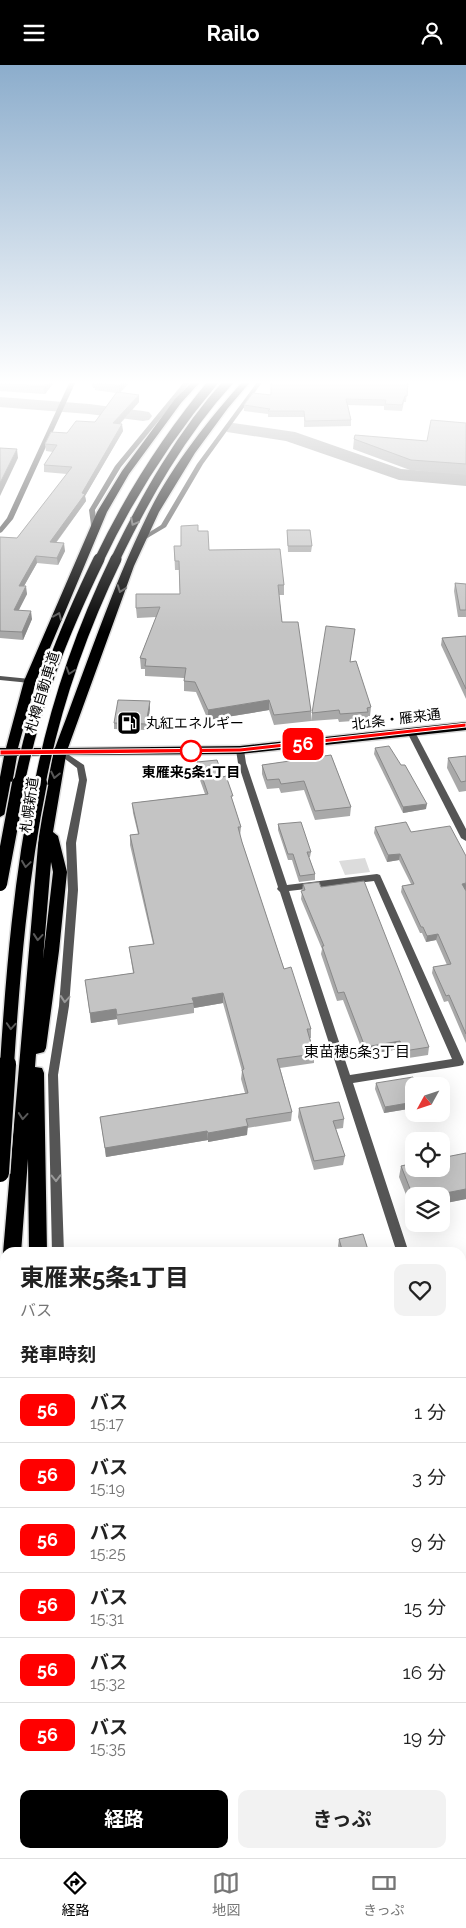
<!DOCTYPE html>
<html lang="ja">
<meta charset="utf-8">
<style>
:root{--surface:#fff;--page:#f2f2f2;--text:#222;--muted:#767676;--line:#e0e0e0;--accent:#000}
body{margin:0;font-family:Raleway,"Noto Sans JP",sans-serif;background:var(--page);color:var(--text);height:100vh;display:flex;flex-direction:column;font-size:19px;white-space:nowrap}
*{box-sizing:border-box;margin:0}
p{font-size:16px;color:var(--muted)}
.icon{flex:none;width:28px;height:28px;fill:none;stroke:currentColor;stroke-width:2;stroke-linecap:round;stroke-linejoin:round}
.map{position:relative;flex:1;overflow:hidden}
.drawer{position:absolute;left:0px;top:1182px;width:466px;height:611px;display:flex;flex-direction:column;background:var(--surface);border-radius:15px 15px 0 0;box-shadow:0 5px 20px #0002}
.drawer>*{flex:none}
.badge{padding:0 10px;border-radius:8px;font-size:18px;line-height:32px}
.needle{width:32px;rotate:230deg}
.controls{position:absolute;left:405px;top:1012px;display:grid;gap:10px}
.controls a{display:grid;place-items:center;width:45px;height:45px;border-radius:10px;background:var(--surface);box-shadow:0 5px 20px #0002;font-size:25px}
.map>.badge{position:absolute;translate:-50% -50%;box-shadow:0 0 0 2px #fff}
h2{padding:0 20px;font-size:19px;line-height:45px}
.round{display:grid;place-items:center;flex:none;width:52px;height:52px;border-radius:10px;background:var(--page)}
.summary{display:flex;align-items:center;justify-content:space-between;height:85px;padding:0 20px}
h1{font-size:24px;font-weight:700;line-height:38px}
.button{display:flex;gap:10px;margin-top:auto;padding:10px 20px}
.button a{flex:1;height:58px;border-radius:10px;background:var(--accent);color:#fff;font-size:20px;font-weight:700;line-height:58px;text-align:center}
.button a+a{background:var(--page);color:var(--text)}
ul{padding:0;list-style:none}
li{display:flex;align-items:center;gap:15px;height:65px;padding:0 20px;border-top:1px solid var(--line)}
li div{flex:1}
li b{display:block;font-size:19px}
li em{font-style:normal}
li .badge{min-width:55px;font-weight:700;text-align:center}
header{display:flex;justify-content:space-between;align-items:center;height:65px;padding:0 20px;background:var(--accent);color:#fff;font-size:22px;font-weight:700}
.dock{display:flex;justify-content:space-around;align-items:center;height:70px;border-top:1px solid var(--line);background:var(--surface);font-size:14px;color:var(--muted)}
.dock a{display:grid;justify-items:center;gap:2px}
.dock .active{color:var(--accent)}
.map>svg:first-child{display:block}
</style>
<header><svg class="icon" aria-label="menu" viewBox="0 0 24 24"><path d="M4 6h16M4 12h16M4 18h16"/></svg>Railo<svg class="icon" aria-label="person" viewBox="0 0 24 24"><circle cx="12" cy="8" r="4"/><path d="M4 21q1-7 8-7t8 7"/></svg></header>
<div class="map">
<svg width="466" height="1793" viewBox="0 0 466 1793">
<rect width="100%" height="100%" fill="#fff"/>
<path fill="#dcdcdc" d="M365,793L370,807L345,810L339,796Z"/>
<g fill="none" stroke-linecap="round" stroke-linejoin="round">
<g fill="#a3a3a3" fill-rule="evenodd">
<path d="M0,332L89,339L143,346L149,347L152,351L149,355L143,356L89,349L0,342Z"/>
<path d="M233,358L295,367L401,404L466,409V421L399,415L286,376L227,367L224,363L227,359Z"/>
</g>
<g stroke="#dbdbdb" stroke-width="3">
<g id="highway">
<path d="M193,316H201L181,338L129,409L107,447L36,616L18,683H55C85,605 111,524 148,449C171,402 209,354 243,316H251L228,343L195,388L159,447L134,501L68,683L240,681L466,657V665L240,689L66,690L53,767L58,771L67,807L59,886L46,983L44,987L36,989L35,1002L42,1003L44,1008L47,1188H29L28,1094L21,1188H5V1193L3,1188L40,757L53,690L17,691L7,748L0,752V712L4,691H0V683H6L24,616L97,447L122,406L175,334ZM51,797L53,807L43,894Z"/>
<path d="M0,1518L5,1520V1644L0,1642Z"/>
<path d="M5,1780V1789H26V1793H0Z"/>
<path d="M27,1789H53L54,1793H28Z"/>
</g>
</g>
<g fill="#555" fill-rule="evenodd">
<path d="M70,316H76L13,454L2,467L0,468V462L7,453Z"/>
<path d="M185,316H191L121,402L95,445L97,466L92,467L89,445L115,401Z"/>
<path d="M258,316H263L203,399L166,462L144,475H140V473L161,460L197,399Z"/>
<path d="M0,611L30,614L34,616L30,618L0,615Z"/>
<path d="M408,665H411L415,667L466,764V776L461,773L407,667Z"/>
<path d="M240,682L244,685L246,698L287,820L377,809L380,810L464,997L463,1000L459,1001L353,1018L409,1188H397L280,827L277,824L278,822L238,698L236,685ZM374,816L452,994L350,1010L289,826Z"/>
<path d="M60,684L84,700L87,715L76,778L78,825L69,941L58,1010L64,1188H52L48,1010L59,941L68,825L66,778L79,715L77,703L56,687Z"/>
<rect x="461" y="1339" width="5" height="14"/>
<path d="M461,1357L466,1360V1385L461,1383Z"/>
<path d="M461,1782L463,1783L466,1793H450L449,1789H461Z"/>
<rect x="96" y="1789" width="16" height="4"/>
</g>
<g fill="#222" fill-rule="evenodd">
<path d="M466,1557V1573L461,1575V1559Z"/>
<path d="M5,1661V1677L0,1678V1662Z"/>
</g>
<use href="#highway" fill="#000" fill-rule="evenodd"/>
<g stroke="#dbdbdb" stroke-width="11" stroke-linecap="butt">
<g id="highway-bridge-far3">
<path d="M99,495C130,430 168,371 214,316"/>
<path d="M115,495C146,431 181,369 229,316"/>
</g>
</g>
<g stroke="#dbdbdb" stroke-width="13" stroke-linecap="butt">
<g id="highway-bridge-far2">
<path d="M19,719C35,638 63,568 99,494"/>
<path d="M40,719C55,641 81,566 116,494"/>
</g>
</g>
<g stroke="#dbdbdb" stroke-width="17" stroke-linecap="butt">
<g id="highway-bridge-far1">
<path d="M0,819L19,718"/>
<path d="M7,1000C13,906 21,811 40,718"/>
</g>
</g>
<g stroke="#dbdbdb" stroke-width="21" stroke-linecap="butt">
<path id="highway-bridge" d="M0,1108L7,999"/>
</g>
<use href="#highway-bridge-far3" stroke="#000" stroke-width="9"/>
<use href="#highway-bridge-far2" stroke="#000" stroke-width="11"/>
<use href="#highway-bridge-far1" stroke="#000" stroke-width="14"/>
<use href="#highway-bridge" stroke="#000" stroke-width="18"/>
</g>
<g fill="#a9a9a9">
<path d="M0,316H55L45,329L0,326Z"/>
<path d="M81,316H131L120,328L139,337L120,359L123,366L85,431L86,436L56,478L65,486L58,500L37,498L24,521L27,529L19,545L32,554L23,575L0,573V472L17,473L67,409L44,407V400L53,387L46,386L45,379L67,368L95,357L116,328L95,325V323H93L92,318Z"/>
<path d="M352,316H408L406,337H404L402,346L384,345V341L348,340L351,355V361L304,362V352H268V349L244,346V340L271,330Z"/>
<path d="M466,358V410L410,405L353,384L354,374L427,376Z"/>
<path d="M287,465L312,481L311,487H288Z"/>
<path d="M198,466L209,485L284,520V530H279L282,557L311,646V656L274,660L269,645L208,655L196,627L184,626V613L145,611V604H141L140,593L156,552L137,553L136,543L180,529L179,505H175L174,481H181Z"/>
<path d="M455,518L466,519V552H458L454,526Z"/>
<path d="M355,564L350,597L371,642L370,651H368L367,655L339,657L338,654L311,656L312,648Z"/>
<path d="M466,571V634L441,580L442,573Z"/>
<path d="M150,643L147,665L114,664V658Z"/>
<path d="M375,683L426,744L403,748L374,689Z"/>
<path d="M331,690L351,742L350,751L315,755L304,725L281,728L279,723L267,724L262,709V700Z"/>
<path d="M466,691V726L459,727L447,703L448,693Z"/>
<path d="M197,697L223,712L233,737L241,762L240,771L242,777L284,904L311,964V973H310L314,989V998L280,1003L292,1047L291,1056L247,1063V1070L208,1077V1075L106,1092L100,1052L245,1028L241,1014L242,1006L223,938L194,943V948L118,960L117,954L91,958L85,915L133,908L129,882L153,879L130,780V770L138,769L133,748L132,738L205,729L197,707Z"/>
<path d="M278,759L311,787L310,792H309L315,809V815L299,817L292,795H288L278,765Z"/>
<path d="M375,762L411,767L466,826V978L448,936L444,937L432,908L433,902L447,900L436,875L426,877L422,868H420L401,827L402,821L411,819L399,795L387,797L374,768Z"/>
<path d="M303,819L321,822L429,982L428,990L402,994L399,984L364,990L343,935L337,936L321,889L322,884L301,834Z"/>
<path d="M376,1018L414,1021V1043L384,1048L375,1024Z"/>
<path d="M299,1043L344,1054L343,1063L336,1064L345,1091L343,1100L314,1105L298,1052Z"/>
<path d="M466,1088V1134L441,1139V1131H414V1145H412L399,1112L401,1101Z"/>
<path d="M339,1174L369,1188H340L338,1181Z"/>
<path d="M461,1440L466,1456V1501L461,1502Z"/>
<path d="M466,1623V1697L461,1679V1624Z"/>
<path d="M466,1705V1745H464L461,1736V1706Z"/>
</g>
<g fill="#898989">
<path d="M48,316H55L45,329L44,322Z"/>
<path d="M124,316H131L119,328V321Z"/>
<path d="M139,330V337L114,365L113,358Z"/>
<path d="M122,359L123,366L85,431L86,436L51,484L50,477L82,428Z"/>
<path d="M17,384L18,393L0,431V418Z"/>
<path d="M64,478L65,486L58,500L57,493Z"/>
<path d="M36,491L37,498L20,528L19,521Z"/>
<path d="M26,521L27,529L15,552L14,545Z"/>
<path d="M31,546L32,554L23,575L22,567Z"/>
<path d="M269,635V645L208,655V645Z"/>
<path d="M150,636V643L147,665L146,659Z"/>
<path d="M427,739L426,744L403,748V742Z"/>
<path d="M400,789L399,795L387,797L388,790Z"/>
<path d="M466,818V825H461L462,819Z"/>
<path d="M438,869L436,875L426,877L427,871Z"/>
<path d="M223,928V938L194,943L192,933Z"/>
<path d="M116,944L117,954L91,958L90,948Z"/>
<path d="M400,976L399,984L364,990L365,982Z"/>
<path d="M414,1037V1043L384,1048L385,1042Z"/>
<path d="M248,1061L247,1070L208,1077V1068Z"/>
<path d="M207,1066L208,1075L106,1092L105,1083Z"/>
<path d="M466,1124V1134L441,1139V1131H430Z"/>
<path d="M414,1136V1145H412Z"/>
<path d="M466,1248V1253L461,1254L462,1249Z"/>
</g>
<g fill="#c4c4c4" stroke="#898989">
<path d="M0,316H48L44,322L0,318Z"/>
<path d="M93,316H124L119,321L95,318L96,316Z"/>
<path d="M271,316H408L407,331H405L402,340L385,339L386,335L346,334L351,355L305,356L304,346H268L270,344L244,340L253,328L271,330Z"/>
<path d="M117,327L139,330L113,358L122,359L82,428L85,429L50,477L64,478L57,493L36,491L19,521H26L14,545L31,546L22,567L0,566V472L17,473L72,402L44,400L57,380L45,379L51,367L67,368L76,356L95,357Z"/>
<path d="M431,355L466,358V399L411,395L354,374L355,370L427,376Z"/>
<path d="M0,383L17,384L0,418Z"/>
<path d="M198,460V466H208L209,485L280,484L284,520H278L282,557H298L311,646L274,650L269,635L208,645L195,617L184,616L186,603L145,601L146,594L140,593L160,542L136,543V529H180L179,496H175L174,481H181V461Z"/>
<path d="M287,465H310L312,481H288Z"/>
<path d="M455,518L466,519V545H460Z"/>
<path d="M326,561L355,564L350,597L356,596L371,642L367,643L368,647L340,649L339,645L312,648Z"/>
<path d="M466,571V624L442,573Z"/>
<path d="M118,635L150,636L146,659L114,658Z"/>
<path d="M389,681L401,700H405L427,739L403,742L375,683Z"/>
<path d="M331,690L351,742L315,746L304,716L281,719L279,714L267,715L262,700Z"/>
<path d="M466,691V716L461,717L448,693Z"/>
<path d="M217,695L223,712L226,711L233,731H231L241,762H238L242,777L284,904L291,902L311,964H307L314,989L277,994L292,1047L246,1054L248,1061L208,1068L207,1066L105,1083L100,1052L248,1028L242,1005L244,1004L223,928L192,933L194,938L117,950L116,944L90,948L85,915L134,908L129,882L154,879L130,770L139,769L132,738L208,729L197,697Z"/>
<path d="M301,757L311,787H307L315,809L300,811L293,789H288L278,759Z"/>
<path d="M406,757L411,767L450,761L466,791V818L462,819L466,826V969L449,930L446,931L433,902L451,899L438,869L427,871L423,862H421L402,821L414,819L400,789L388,790L375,762Z"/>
<path d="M364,816L429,982L404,986L400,976L365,982L344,927L338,928L322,881H324L301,826L305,825L303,819L319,817L321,822Z"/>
<path d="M413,1012L416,1021H414V1037L385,1042L376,1018Z"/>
<path d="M339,1037L344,1054L333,1056L345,1091L314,1096L299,1043Z"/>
<path d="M466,1088V1124L430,1131H414V1134L401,1101L414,1098V1104H441V1093Z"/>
<path d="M363,1169L369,1188H343L339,1174Z"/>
<path d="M466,1211V1248L462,1249L461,1212Z"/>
<path d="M461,1440L466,1456V1497L461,1498Z"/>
<path d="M466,1623V1686L461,1668V1624Z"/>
<path d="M466,1705V1742L461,1726V1706Z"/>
<rect x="155" y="1789" width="93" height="4"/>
<path d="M287,1789H440L441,1793H288Z"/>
</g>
<defs><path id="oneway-chevron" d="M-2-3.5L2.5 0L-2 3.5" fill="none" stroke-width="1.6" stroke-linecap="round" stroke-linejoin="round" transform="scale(1.25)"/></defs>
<g stroke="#595959">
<use href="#oneway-chevron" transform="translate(134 457) rotate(118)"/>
<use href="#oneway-chevron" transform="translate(121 524) rotate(110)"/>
<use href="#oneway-chevron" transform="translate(58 551) rotate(-67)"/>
<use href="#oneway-chevron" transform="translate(70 606) rotate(108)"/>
<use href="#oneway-chevron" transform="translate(55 710) rotate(102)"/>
<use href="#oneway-chevron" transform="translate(26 799) rotate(98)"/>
<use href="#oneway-chevron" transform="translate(38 872) rotate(95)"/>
<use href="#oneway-chevron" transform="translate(11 961) rotate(94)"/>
<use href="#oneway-chevron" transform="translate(23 1051) rotate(95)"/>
</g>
<g stroke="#999">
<use href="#oneway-chevron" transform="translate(65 934) rotate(95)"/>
<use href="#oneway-chevron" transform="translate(56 1113) rotate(89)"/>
</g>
<linearGradient id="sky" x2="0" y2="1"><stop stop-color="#8cadcc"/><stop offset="0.56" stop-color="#fff"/><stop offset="1" stop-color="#fff" stop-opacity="0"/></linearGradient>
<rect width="466" height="567" fill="url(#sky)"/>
<path fill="#f00" stroke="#fff" d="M466,658V662L240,687L0,690V685L240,683Z"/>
<defs>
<g id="fuel-square" transform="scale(1.25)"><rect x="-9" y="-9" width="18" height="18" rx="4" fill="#000" stroke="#fff"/><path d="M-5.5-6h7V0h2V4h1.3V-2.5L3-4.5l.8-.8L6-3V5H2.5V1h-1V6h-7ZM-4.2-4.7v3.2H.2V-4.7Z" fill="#fff"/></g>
</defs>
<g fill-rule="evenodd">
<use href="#fuel-square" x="129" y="658"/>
</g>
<circle fill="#fff" stroke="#f00" stroke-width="2.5" cx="191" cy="686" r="10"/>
<g text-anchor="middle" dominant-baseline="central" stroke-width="5" stroke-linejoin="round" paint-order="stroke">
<g font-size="14" fill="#000" stroke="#fff">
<text transform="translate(42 627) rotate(-73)">札樽自動車道</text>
<text transform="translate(396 654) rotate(-7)">北1条・雁来通</text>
<text transform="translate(29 740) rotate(-82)">札幌新道</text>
</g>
<g font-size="14" fill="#000" stroke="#fff" text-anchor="start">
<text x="146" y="658">丸紅エネルギー</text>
</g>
<g font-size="14" font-weight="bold" fill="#000" stroke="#fff">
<text x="191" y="707">東雁来5条1丁目</text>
</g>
<g font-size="15" fill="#000" stroke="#fff">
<text x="357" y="987">東苗穂5条3丁目</text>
</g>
</g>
</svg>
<div class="controls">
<a><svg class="needle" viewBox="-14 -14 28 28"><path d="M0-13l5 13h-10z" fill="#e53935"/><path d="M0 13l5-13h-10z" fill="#767676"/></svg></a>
<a><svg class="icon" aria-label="locate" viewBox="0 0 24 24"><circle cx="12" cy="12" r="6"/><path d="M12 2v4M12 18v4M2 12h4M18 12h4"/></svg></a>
<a><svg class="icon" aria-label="layers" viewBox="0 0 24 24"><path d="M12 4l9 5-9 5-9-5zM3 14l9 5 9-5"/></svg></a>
</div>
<b class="badge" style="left:303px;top:679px;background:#f00;color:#fff">56</b>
<section class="drawer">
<div class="summary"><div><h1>東雁来5条1丁目</h1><p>バス</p></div><a class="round"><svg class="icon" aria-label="heart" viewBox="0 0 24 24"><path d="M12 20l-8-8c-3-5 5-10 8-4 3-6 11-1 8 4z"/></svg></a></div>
<h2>発車時刻</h2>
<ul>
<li><span class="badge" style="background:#f00;color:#fff">56</span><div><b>バス</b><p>15:17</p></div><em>1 分</em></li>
<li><span class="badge" style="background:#f00;color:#fff">56</span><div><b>バス</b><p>15:19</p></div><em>3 分</em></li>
<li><span class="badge" style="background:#f00;color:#fff">56</span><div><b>バス</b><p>15:25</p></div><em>9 分</em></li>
<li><span class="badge" style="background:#f00;color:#fff">56</span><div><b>バス</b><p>15:31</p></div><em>15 分</em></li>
<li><span class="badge" style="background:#f00;color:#fff">56</span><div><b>バス</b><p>15:32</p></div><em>16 分</em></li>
<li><span class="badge" style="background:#f00;color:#fff">56</span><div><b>バス</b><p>15:35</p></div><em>19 分</em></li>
</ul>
<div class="button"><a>経路</a><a>きっぷ</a></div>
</section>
</div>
<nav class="dock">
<a class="active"><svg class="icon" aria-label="directions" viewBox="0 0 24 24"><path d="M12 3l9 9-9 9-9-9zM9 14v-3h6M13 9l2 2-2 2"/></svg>経路</a>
<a><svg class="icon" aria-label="map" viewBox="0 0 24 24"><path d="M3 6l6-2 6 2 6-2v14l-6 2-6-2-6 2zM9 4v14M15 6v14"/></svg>地図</a>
<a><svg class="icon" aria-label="tickets" viewBox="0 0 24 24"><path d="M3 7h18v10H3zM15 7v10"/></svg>きっぷ</a>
</nav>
